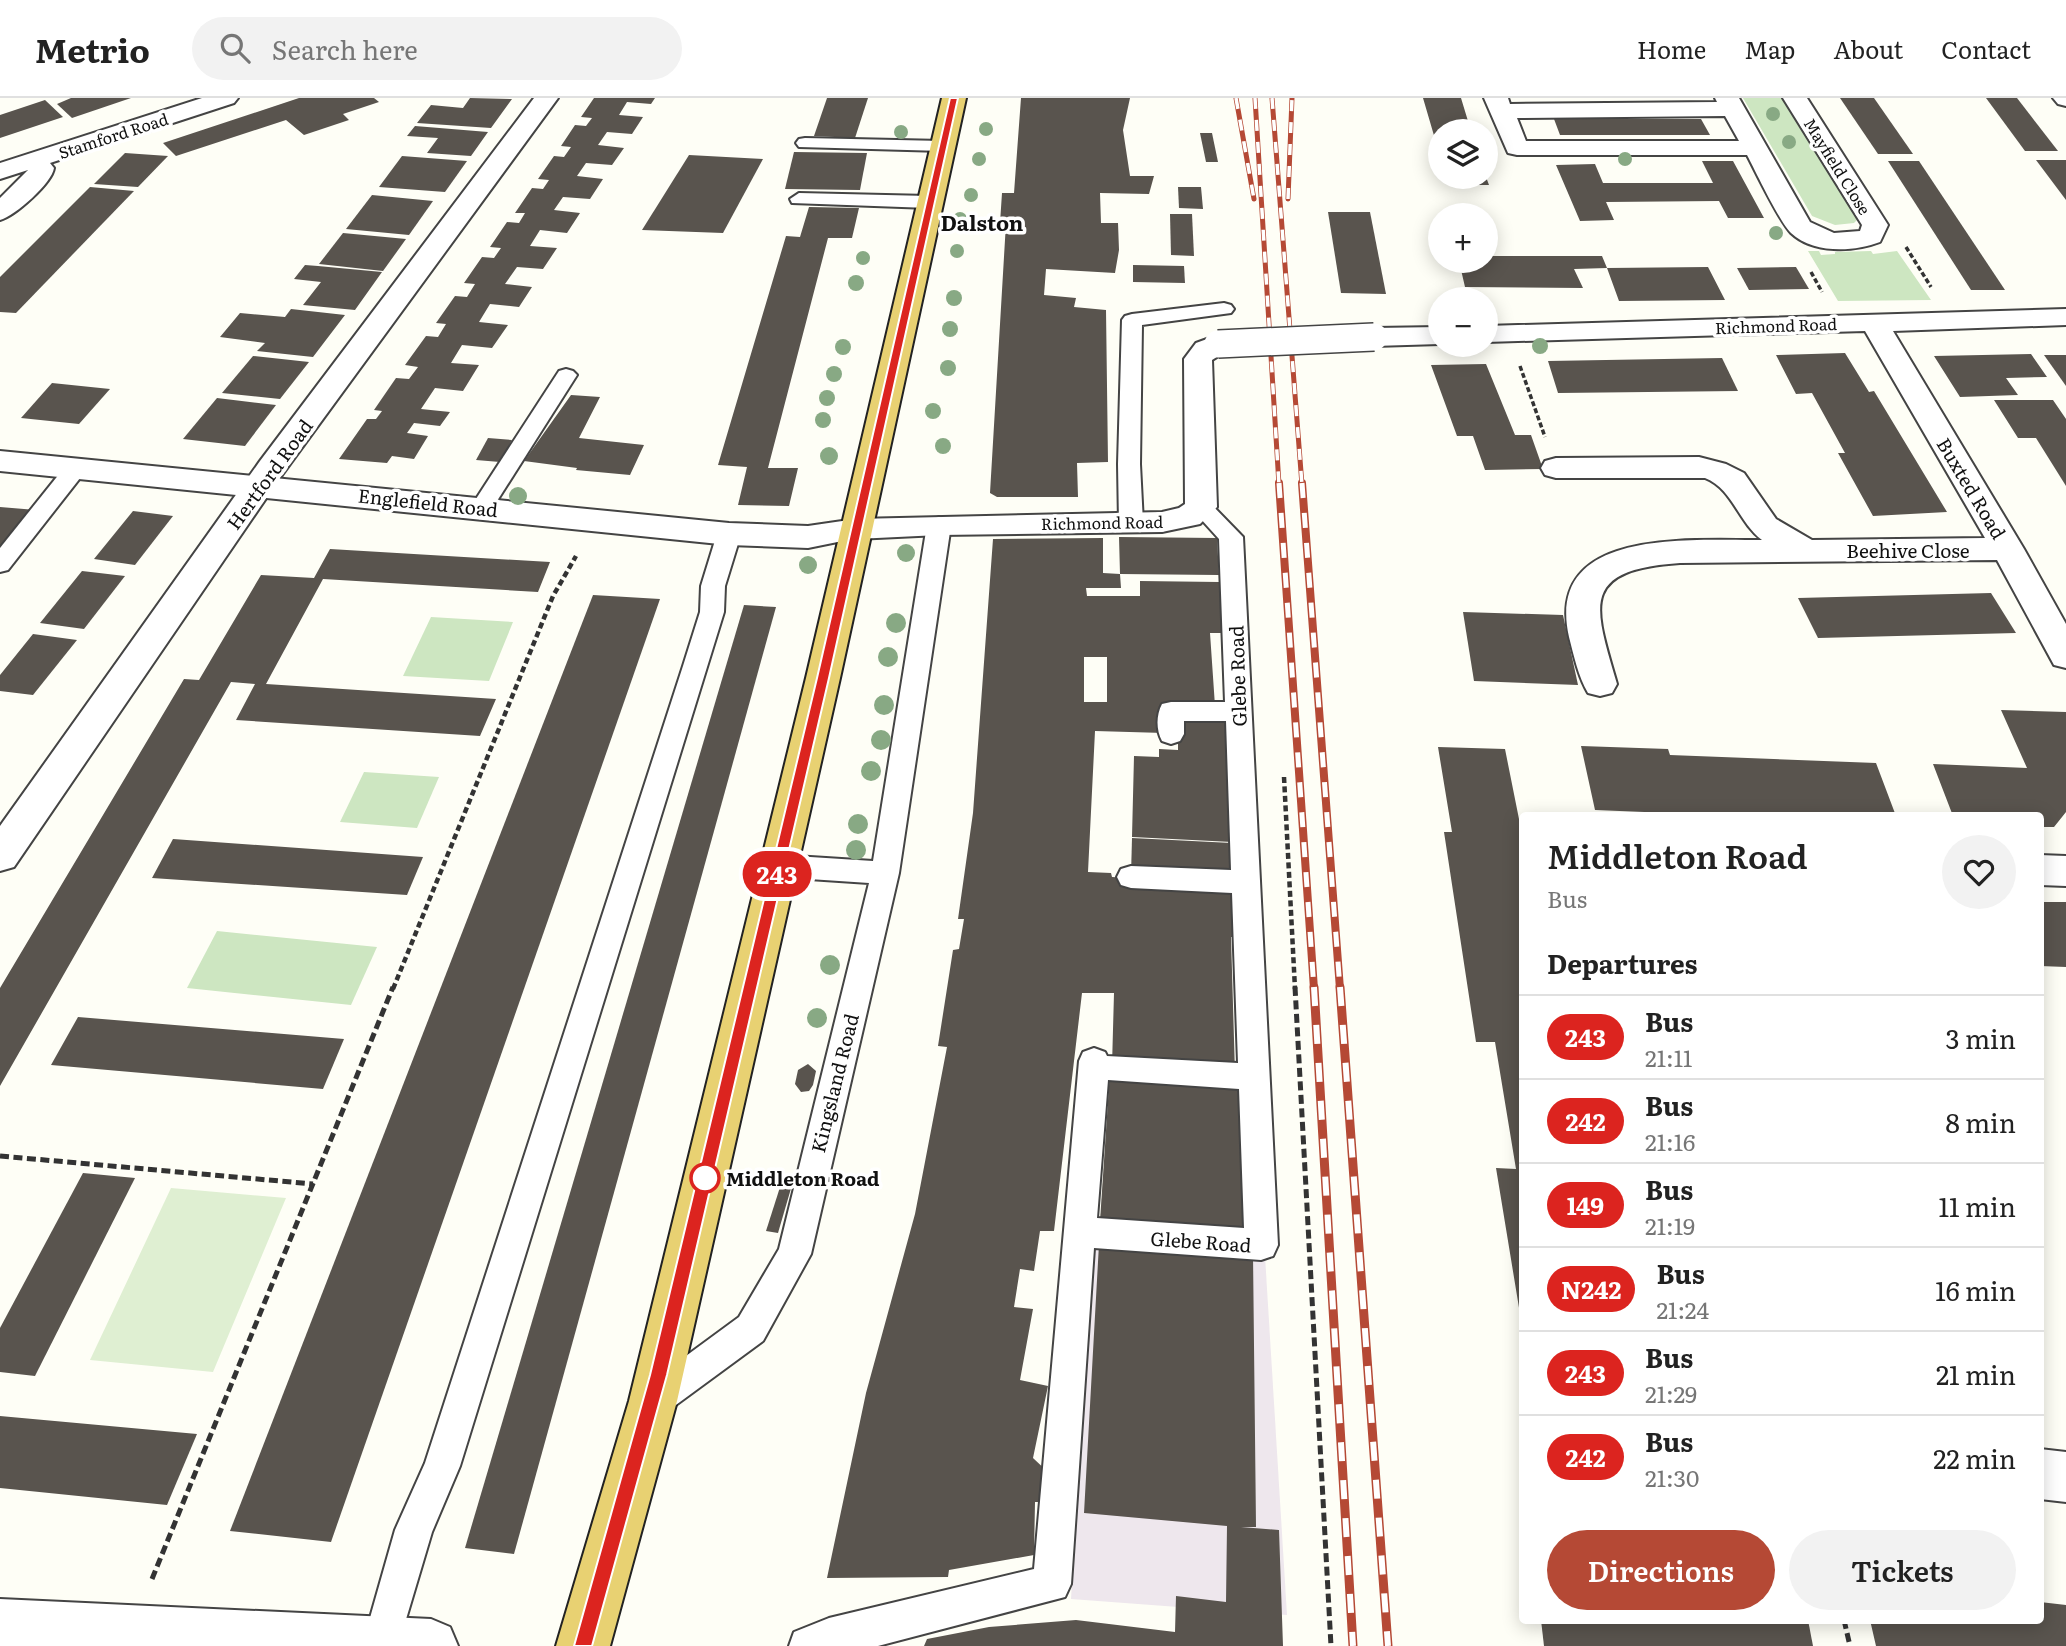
<!DOCTYPE html>
<meta charset="utf-8">
<style>
:root{--surface:#fff;--page:#f2f2f2;--text:#222;--muted:#767676;--line:#e0e0e0;--accent:#b54935}
body{margin:0;font-family:Literata,serif;background:var(--page);color:var(--text);height:100vh;display:flex;flex-direction:column;font-size:26px;white-space:nowrap}
*{box-sizing:border-box;margin:0}
p{font-size:23px;color:var(--muted)}
.icon{flex:none;width:38px;height:38px;fill:none;stroke:currentColor;stroke-width:2;stroke-linecap:round;stroke-linejoin:round}
.map{position:relative;flex:1;overflow:hidden}
.side{position:absolute;left:1519px;top:714px;width:525px;height:812px;display:flex;flex-direction:column;background:var(--surface);border-radius:7px;box-shadow:0 4px 18px #0003}
.side>*{flex:none}
.badge{padding:0 14px;border-radius:23px;font-size:24px;line-height:46px}
.controls{position:absolute;left:1428px;top:21px;display:grid;gap:14px}
.controls a{display:grid;place-items:center;width:70px;height:70px;border-radius:50%;background:var(--surface);box-shadow:0 4px 18px #0003;font-size:35px}
.map>.badge{position:absolute;translate:-50% -50%;box-shadow:0 0 0 4px #fff}
h2{padding:0 28px;font-size:26px;line-height:63px}
.round{display:grid;place-items:center;flex:none;width:74px;height:74px;border-radius:37px;background:var(--page)}
.overview{display:flex;align-items:center;justify-content:space-between;height:119px;padding:0 28px}
h1{font-size:33px;font-weight:600;line-height:52px}
.cta{display:flex;gap:14px;margin-top:auto;padding:14px 28px}
.cta a{flex:1;height:80px;border-radius:42px;background:var(--accent);color:#fff;font-size:28px;font-weight:600;line-height:80px;text-align:center}
.cta a+a{background:var(--page);color:var(--text)}
ul{padding:0;list-style:none}
li{display:flex;align-items:center;gap:21px;height:84px;padding:0 28px;border-top:2px solid var(--line)}
li div{flex:1}
li b{display:block;font-size:26px}
li em{font-style:normal}
li .badge{min-width:77px;font-weight:700;text-align:center}
header{display:flex;align-items:center;gap:42px;box-sizing:border-box;height:98px;padding:0 35px;background:var(--surface);border-bottom:2px solid var(--line)}
header strong{font-size:33px}
nav{display:flex;gap:38px;margin-inline-start:auto;font-size:24px}
.search{width:490px;height:63px;background:var(--page);display:flex;align-items:center;gap:18px;box-sizing:border-box;padding:0 24px;border-radius:38px;color:var(--muted);font-size:26px}
.map>svg:first-child{display:block}
</style>
<header>
<strong>Metrio</strong>
<div class="search"><svg class="icon" aria-label="search" viewBox="0 0 24 24"><circle cx="10" cy="10" r="6"/><path d="M15 15l6 6"/></svg>Search here</div>
<nav><a>Home</a><a>Map</a><a>About</a><a>Contact</a></nav>
</header>
<div class="map">
<svg width="2066" height="1548" viewBox="0 0 2066 1548">
<rect width="100%" height="100%" fill="#fefef6"/>
<path fill="#eee7ed" d="M1092,1144L1265,1158L1287,1517L1071,1501Z"/>
<g fill="#cde6c1">
<path d="M1743,0H1782L1853,112L1857,122L1854,125L1835,127L1812,118Z"/>
<path d="M1808,153H1819L1821,157L1835,156V154L1871,153L1873,156L1897,153L1931,202L1838,203Z"/>
<path d="M431,519L513,524L489,583L403,578Z"/>
<path d="M364,674L439,679L417,730L340,724Z"/>
<path d="M217,833L377,849L351,907L187,890Z"/>
</g>
<path fill="#dfefd2" d="M171,1090L286,1100L213,1274L90,1262Z"/>
<g fill="#59544e" fill-rule="evenodd">
<path d="M71,0H131L72,20L57,6Z"/>
<path d="M299,0H374L379,4L343,16L349,22L304,37L286,22L176,58L163,45Z"/>
<path d="M470,0L512,1L491,30L417,25L431,7L463,10Z"/>
<path d="M594,0H655L651,6L627,4L619,17L643,19L632,36L607,34L598,47L624,50L612,67L586,65L577,78L603,81L590,101L563,99L554,112L580,115L567,135L540,132L530,148L557,150L543,171L517,169L505,186L532,189L519,209L490,206L479,224L508,227L492,250L462,247L451,265L479,267L463,293L435,290L421,311L450,314L440,328L414,325L407,335L428,338L414,361L392,358L387,365L339,361L367,321H376L382,313L374,312L396,280L409,281L418,269L405,267L426,238L438,239L446,226L436,225L455,198L467,199L475,186L464,185L482,159L494,160L501,150L490,149L507,124L519,125L525,115H515L532,90L543,91L549,82L538,81L554,58L564,59L571,49L561,48L575,27L586,28L592,20L581,19Z"/>
<path d="M827,0H868L855,40L814,38Z"/>
<path d="M1021,0H1130L1123,32L1130,78H1154L1149,96L1100,95L1101,125H1118L1119,152L1115,175L1046,171L1044,197L1076,200L1074,209L1106,212L1108,364L1077,365L1078,399H997L990,395L1006,125H1000L1002,95H1014Z"/>
<path d="M1423,0H1461L1471,33H1440V58Z"/>
<path d="M1840,0H1874L1913,56H1878Z"/>
<path d="M1986,0H2017L2058,53H2025Z"/>
<path d="M45,2L63,19L0,40V17Z"/>
<path d="M1554,21H1701L1710,37H1560Z"/>
<path d="M415,28L488,34L471,58L427,55L438,40L407,38Z"/>
<path d="M1200,35H1212L1218,64H1206Z"/>
<path d="M794,54L867,55L860,92L785,91Z"/>
<path d="M125,55L168,58L138,89L94,86Z"/>
<path d="M689,57L763,61L723,135L642,132Z"/>
<path d="M402,58L467,63L445,94L379,89Z"/>
<path d="M2036,62H2066V102Z"/>
<path d="M1702,63H1733L1764,120H1728L1719,103L1606,104L1614,122L1580,123L1556,67L1595,66L1603,85H1713Z"/>
<path d="M1888,63H1919L2005,192H1971Z"/>
<path d="M1446,79H1486L1489,87H1448Z"/>
<path d="M90,89L134,93L16,215L0,214V179Z"/>
<path d="M1178,89H1201L1203,111L1179,110Z"/>
<path d="M372,97L433,103L409,137L346,131Z"/>
<path d="M809,109L859,110L852,140H828L768,370H798L789,408L738,407L747,369L718,367L786,138L800,139Z"/>
<path d="M1328,114H1370L1386,196L1341,195Z"/>
<path d="M1170,116H1192L1194,158L1171,157Z"/>
<path d="M343,135L406,141L383,173L319,166Z"/>
<path d="M1486,158H1602L1607,170L1708,169L1725,202L1619,203L1607,170L1574,171L1583,190L1465,189L1459,163H1486Z"/>
<path d="M305,167L318,168L382,174L355,212L303,207L321,184L294,181Z"/>
<path d="M1133,167L1184,168L1185,185L1133,184Z"/>
<path d="M1796,169L1809,191L1749,192L1737,170Z"/>
<path d="M291,211L345,217L313,259L257,253L265,245L220,239L240,215L285,219Z"/>
<path d="M1845,255L1869,294L1874,293L1947,414L1873,418L1838,355H1845L1812,295L1796,296L1776,257Z"/>
<path d="M2031,256L2047,279L2006,280L2018,297L1960,299L1934,258Z"/>
<path d="M2044,257H2066V288Z"/>
<path d="M253,258L309,264L280,301L222,295Z"/>
<path d="M1722,260L1738,293L1558,295L1548,263Z"/>
<path d="M1486,266L1515,337H1531L1543,371L1485,372L1473,338H1457L1431,267Z"/>
<path d="M52,285L110,291L79,326L21,320Z"/>
<path d="M571,297L600,299L579,340L644,347L630,377L576,372L577,370L524,363Z"/>
<path d="M217,300L276,307L245,348L183,341Z"/>
<path d="M1994,302H2053L2066,321V388L2036,340H2018Z"/>
<path d="M488,340L512,342L500,364L476,362Z"/>
<path d="M0,409L36,412L0,456Z"/>
<path d="M133,413L173,418L135,467L94,461Z"/>
<path d="M1119,439L1217,440L1219,477L1120,476L1121,490H1086L1087,498H1140V483L1219,484L1223,535H1210L1215,608L1164,606V635L1095,633L1088,774L1111,775L1112,779L1233,786L1236,839H1231L1235,975L1112,968L1114,895H1082L1054,1133H1040L1034,1173L1020,1171L1014,1209L1033,1211L1020,1282L1048,1288L1033,1360L1050,1376L1046,1404H1035L1034,1457L949,1472L948,1479L827,1480L866,1295L915,1116L947,949L938,948L953,852L959,851L964,821H958L973,715L993,441L1103,440V475L1120,476ZM1084,559H1107V604H1084Z"/>
<path d="M330,451L550,464L538,494L323,481L266,586L496,601L480,638L236,622L255,586L231,584L0,988V890L184,581L199,582L261,477L314,480Z"/>
<path d="M82,473L125,478L84,531L40,525Z"/>
<path d="M1991,495L2016,535L1818,540L1798,500Z"/>
<path d="M593,497L660,501L331,1444L230,1433Z"/>
<path d="M744,507L776,509L514,1456L465,1450Z"/>
<path d="M1463,514L1563,517L1578,587L1474,583Z"/>
<path d="M33,536L77,542L33,597L0,593V577Z"/>
<path d="M2001,612L2066,614V714L2054,729H2040V718H1953L1933,666L2027,670Z"/>
<path d="M1178,619L1228,620L1232,744L1132,739L1134,658L1159,659V651L1178,652Z"/>
<path d="M1581,648L1668,651L1670,657L1876,665L1896,718H1743L1595,712Z"/>
<path d="M1438,649L1505,651L1522,736V1228L1496,1070L1516,1071L1495,944H1476L1444,734H1452Z"/>
<path d="M1132,740L1232,745L1233,782L1131,777Z"/>
<path d="M173,741L423,759L407,797L152,780Z"/>
<path d="M2040,804H2066V869L2040,868Z"/>
<path d="M78,919L344,941L323,991L51,967Z"/>
<path d="M808,966L816,973L813,987L809,993L801,994L795,986L798,972Z"/>
<path d="M1110,973L1247,981L1250,1133L1100,1123Z"/>
<path d="M83,1075L135,1080L35,1278L0,1274V1230Z"/>
<path d="M781,1086L792,1087L778,1135L766,1133Z"/>
<path d="M1099,1146L1253,1156L1256,1429H1241L1279,1432L1283,1548H924L927,1541L989,1529L1076,1522L1175,1534L1176,1498L1226,1504L1227,1428L1084,1415Z"/>
<path d="M0,1318L197,1336L167,1407L0,1390Z"/>
<path d="M2040,1504L2066,1507V1548H1876L1870,1522H2040Z"/>
<path d="M1541,1522H1808L1813,1548H1544Z"/>
</g>
<g fill="none" stroke-linecap="round" stroke-linejoin="round">
<g stroke="#444" stroke-width="4">
<g id="service">
<path d="M805,40L943,43L952,48L943,53L799,49L796,45L799,41Z"/>
<path d="M799,95L929,98L938,104L929,110L792,105L790,101Z"/>
<path d="M1224,205L1231,207L1234,211L1231,215L1142,227L1140,366L1143,425L1139,430L1131,433L1123,430L1119,425L1118,366L1122,222L1125,218L1132,216Z"/>
<path d="M566,271L573,273L577,277L490,414L482,416L474,414L471,409L474,404L559,273Z"/>
<path d="M76,363L84,365L87,370L84,375L8,472L0,474V450L68,365Z"/>
<path d="M1201,402L1209,404L1243,439L1278,1147L1273,1158L1261,1162L1094,1150L1071,1486L1065,1499L878,1548H789L794,1534L829,1520L1034,1471L1079,963L1083,954L1094,950L1105,954L1107,958L1238,965L1232,795L1131,790L1121,787L1117,779L1121,771L1131,768L1231,772L1226,623H1184V636L1180,643L1171,646L1162,643C1156,632 1156,617 1162,606L1171,604H1225L1219,441L1190,409L1193,404ZM1108,982L1239,991L1244,1130L1097,1120Z"/>
<path d="M939,419L947,422L951,427L899,775L811,1156L763,1243L665,1315L653,1321L641,1315L635,1303L641,1291L739,1219L779,1151L869,785L779,779L769,776L765,768L769,760L779,757L873,763L927,427L931,422Z"/>
<path d="M729,428L737,431L741,436L725,488L724,514L460,1368L432,1434L398,1548H362L395,1432L425,1365L683,568L700,514L701,488L717,436L721,431Z"/>
</g>
</g>
<g stroke="#444" stroke-width="4">
<g id="minor">
<path d="M202,0H238L234,5L50,65L54,70C52,85 15,118 0,122V100L28,72L0,81V65Z"/>
<path d="M534,0H558L282,377L14,769L0,773V728L260,363Z"/>
<path d="M1484,0H1508L1510,6L1717,4L1715,0H1739L1810,124L1834,135L1860,133L1862,127L1783,0H1807L1888,127L1880,144C1854,154 1813,156 1791,135C1779,123 1756,74 1747,57H1517L1508,55ZM1725,18L1739,43H1526L1517,20Z"/>
<path d="M2053,0H2066V8L2058,6Z"/>
<path d="M2066,211V227L1893,233L2024,451L2066,526V570L2054,567L1997,462L1680,465C1579,472 1594,507 1617,586L1612,595L1600,598L1588,595C1578,578 1574,558 1569,539C1544,428 1693,443 1762,442C1738,424 1733,391 1705,380H1556L1545,377L1541,370L1545,363L1556,360L1699,359L1726,366L1744,375L1776,421L1812,442L1985,440L1865,233L1486,244V228Z"/>
<path d="M1374,230L1440,229V246L1374,248L1364,245L1360,239L1364,233Z"/>
<path d="M1218,237L1228,240L1232,246L1228,252L1212,262L1217,409L1200,426L1162,434L939,437L856,441L845,438L840,431L845,424L856,421L1162,414L1179,410L1185,406L1184,261L1196,245Z"/>
<path d="M2040,757L2066,758V788L2040,787Z"/>
<path d="M2040,1351L2066,1354V1404L2040,1401Z"/>
<path d="M0,1501L431,1521L450,1529L458,1548H0Z"/>
</g>
</g>
<g stroke="#444" stroke-width="4">
<path id="tertiary" d="M0,353L729,425L808,428L856,421L867,424L872,431L867,438L808,450L729,447L0,373Z"/>
</g>
<g stroke="#222" stroke-width="4">
<path id="trunk" d="M942,0H966L840,580L677,1303L610,1548H556L629,1303L806,580Z"/>
</g>
<g stroke="#333" stroke-width="3.5" stroke-dasharray="5 2.5" stroke-linecap="butt">
<path d="M1906,149L1931,189"/>
<path d="M1811,174L1822,194"/>
<path d="M1520,268L1545,339"/>
</g>
<g stroke="#333" stroke-width="4.5" stroke-dasharray="6 3.5" stroke-linecap="butt">
<path d="M1284,679L1295,891"/>
<path d="M393,891L553,498L576,458"/>
</g>
<g stroke="#333" stroke-width="5" stroke-dasharray="9 4.5" stroke-linecap="butt">
<path d="M1295,889L1331,1548"/>
<path d="M0,1058L313,1086"/>
<path d="M152,1481L393,889"/>
<path d="M1844,1522L1850,1548"/>
</g>
<use href="#service" fill="#fff" fill-rule="evenodd"/>
<use href="#minor" fill="#fff" fill-rule="evenodd"/>
<use href="#tertiary" fill="#fff" fill-rule="evenodd"/>
<use href="#trunk" fill="#e8d172" fill-rule="evenodd"/>
<g stroke="#b54935" stroke-width="5">
<g id="rail-far2">
<path d="M1236,0L1254,101"/>
<path d="M1255,0L1279,387"/>
<path d="M1272,0L1302,387"/>
<path d="M1288,101L1292,0"/>
</g>
</g>
<g stroke="#b54935" stroke-width="8">
<g id="rail-far1">
<path d="M1279,385L1314,891"/>
<path d="M1302,385L1340,891"/>
</g>
</g>
<g stroke="#b54935" stroke-width="9">
<g id="rail">
<path d="M1314,889L1353,1548"/>
<path d="M1340,889L1388,1548"/>
</g>
</g>
<use href="#rail-far2" stroke="#fff" stroke-width="3.5" stroke-dasharray="11" stroke-linecap="butt"/>
<use href="#rail-far1" stroke="#fff" stroke-width="5" stroke-dasharray="15" stroke-linecap="butt"/>
<use href="#rail" stroke="#fff" stroke-width="6" stroke-dasharray="19" stroke-linecap="butt"/>
<g stroke="#444" stroke-width="30" stroke-linecap="butt">
<path id="minor-bridge" d="M1218,246L1374,239"/>
</g>
<use href="#minor-bridge" stroke="#fff" stroke-width="27"/>
</g>
<g fill="#88a984">
<circle cx="1773" cy="16" r="7"/>
<circle cx="986" cy="31" r="7"/>
<circle cx="901" cy="34" r="7"/>
<circle cx="1789" cy="44" r="7"/>
<circle cx="979" cy="61" r="7"/>
<circle cx="1625" cy="61" r="7"/>
<circle cx="971" cy="97" r="7"/>
<circle cx="960" cy="121" r="7"/>
<circle cx="1776" cy="135" r="7"/>
<circle cx="957" cy="153" r="7"/>
<circle cx="863" cy="160" r="7"/>
<circle cx="856" cy="185" r="8"/>
<circle cx="954" cy="200" r="8"/>
<circle cx="950" cy="231" r="8"/>
<circle cx="1540" cy="248" r="8"/>
<circle cx="843" cy="249" r="8"/>
<circle cx="948" cy="270" r="8"/>
<circle cx="834" cy="276" r="8"/>
<circle cx="827" cy="300" r="8"/>
<circle cx="933" cy="313" r="8"/>
<circle cx="823" cy="322" r="8"/>
<circle cx="943" cy="348" r="8"/>
<circle cx="829" cy="358" r="9"/>
<circle cx="518" cy="398" r="9"/>
<circle cx="906" cy="455" r="9"/>
<circle cx="808" cy="467" r="9"/>
<circle cx="896" cy="525" r="10"/>
<circle cx="888" cy="559" r="10"/>
<circle cx="884" cy="607" r="10"/>
<circle cx="881" cy="642" r="10"/>
<circle cx="871" cy="673" r="10"/>
<circle cx="858" cy="726" r="10"/>
<circle cx="856" cy="752" r="10"/>
<circle cx="830" cy="867" r="10"/>
<circle cx="817" cy="920" r="10"/>
</g>
<path fill="#dc241f" stroke="#fff" stroke-width="2" d="M950,0H958L829,580L667,1277L592,1548H574L650,1277L817,580Z"/>
<circle fill="#fff" stroke="#dc241f" stroke-width="3.5" cx="705" cy="1080" r="14"/>
<g text-anchor="middle" dominant-baseline="central" stroke-width="7" stroke-linejoin="round" paint-order="stroke">
<g font-size="16" fill="#111" stroke="#fff">
<text transform="translate(113 37) rotate(-18)">Stamford Road</text>
<text transform="translate(1838 68) rotate(58)">Mayfield Close</text>
<text transform="translate(1776 227) rotate(-2)">Richmond Road</text>
<text transform="translate(1102 424) rotate(-1)">Richmond Road</text>
</g>
<g font-size="19" fill="#111" stroke="#fff">
<text transform="translate(269 376) rotate(-54)">Hertford Road</text>
<text transform="translate(1972 390) rotate(59)">Buxted Road</text>
<text transform="translate(428 404) rotate(6)">Englefield Road</text>
<text x="1908" y="452">Beehive Close</text>
<text transform="translate(1237 578) rotate(-92)">Glebe Road</text>
<text transform="translate(834 985) rotate(-76)">Kingsland Road</text>
<text transform="translate(1201 1143) rotate(4)">Glebe Road</text>
</g>
<g font-size="19" font-weight="bold" fill="#111" stroke="#fff" text-anchor="start">
<text x="726" y="1080">Middleton Road</text>
</g>
<g font-size="21" font-weight="bold" fill="#111" stroke="#fff">
<text x="982" y="123">Dalston</text>
</g>
</g>
</svg>
<div class="controls">
<a><svg class="icon" aria-label="layers" viewBox="0 0 24 24"><path d="M12 4l9 5-9 5-9-5zM3 14l9 5 9-5"/></svg></a>
<a>+</a>
<a>−</a>
</div>
<b class="badge" style="left:777px;top:776px;background:#dc241f;color:#fff">243</b>
<section class="side">
<div class="overview"><div><h1>Middleton Road</h1><p>Bus</p></div><a class="round"><svg class="icon" aria-label="heart" viewBox="0 0 24 24"><path d="M12 20l-8-8c-3-5 5-10 8-4 3-6 11-1 8 4z"/></svg></a></div>
<h2>Departures</h2>
<ul>
<li><span class="badge" style="background:#dc241f;color:#fff">243</span><div><b>Bus</b><p>21:11</p></div><em>3 min</em></li>
<li><span class="badge" style="background:#dc241f;color:#fff">242</span><div><b>Bus</b><p>21:16</p></div><em>8 min</em></li>
<li><span class="badge" style="background:#dc241f;color:#fff">149</span><div><b>Bus</b><p>21:19</p></div><em>11 min</em></li>
<li><span class="badge" style="background:#dc241f;color:#fff">N242</span><div><b>Bus</b><p>21:24</p></div><em>16 min</em></li>
<li><span class="badge" style="background:#dc241f;color:#fff">243</span><div><b>Bus</b><p>21:29</p></div><em>21 min</em></li>
<li><span class="badge" style="background:#dc241f;color:#fff">242</span><div><b>Bus</b><p>21:30</p></div><em>22 min</em></li>
</ul>
<div class="cta"><a>Directions</a><a>Tickets</a></div>
</section>
</div>
